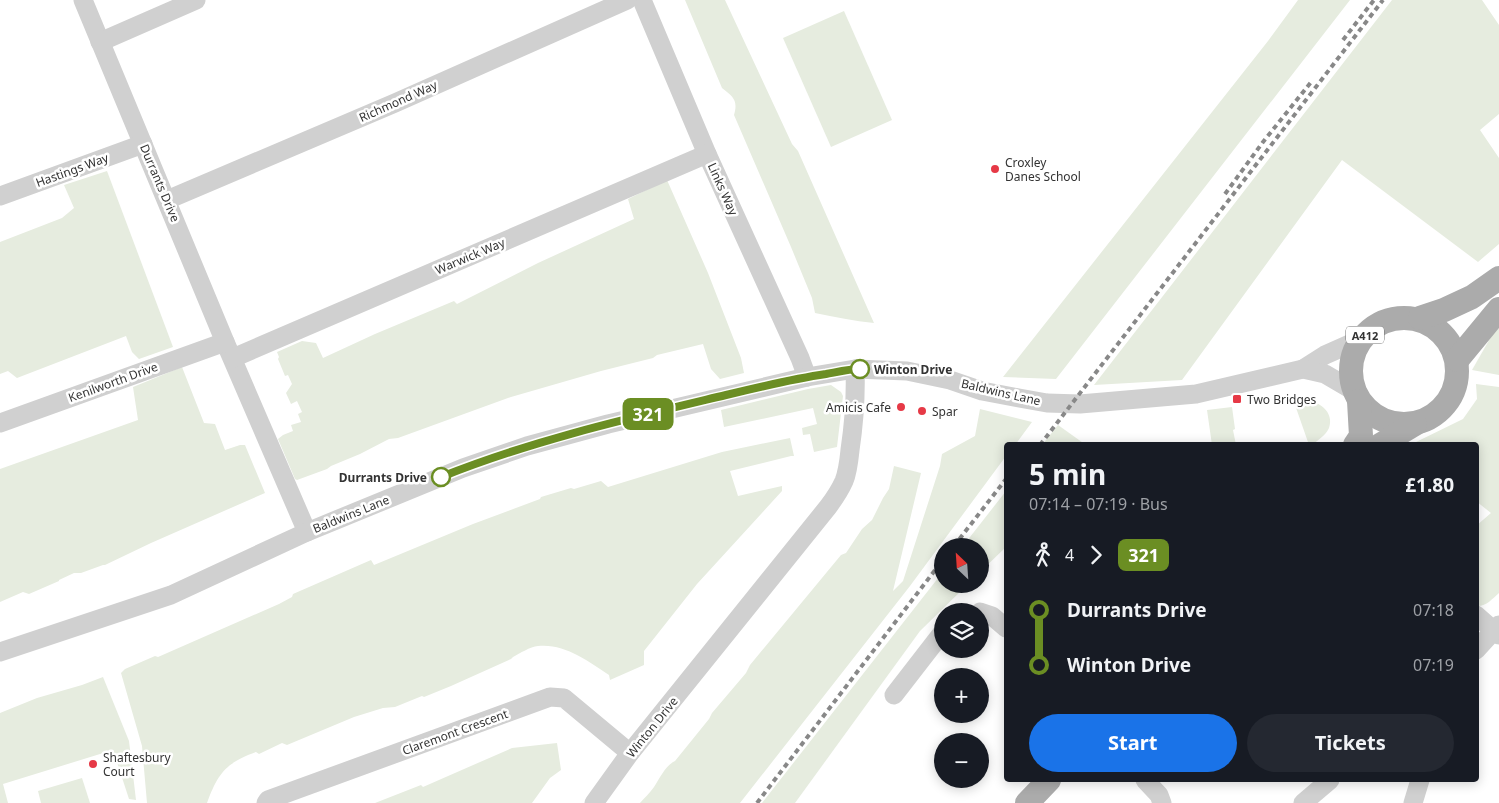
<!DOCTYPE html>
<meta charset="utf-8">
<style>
:root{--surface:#171b24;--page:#242831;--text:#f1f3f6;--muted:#9ea1a6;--accent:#1a73e8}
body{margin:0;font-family:"Noto Sans",sans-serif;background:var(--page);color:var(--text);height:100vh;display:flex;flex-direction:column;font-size:19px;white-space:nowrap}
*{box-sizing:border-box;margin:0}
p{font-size:16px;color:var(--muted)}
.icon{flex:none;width:28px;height:28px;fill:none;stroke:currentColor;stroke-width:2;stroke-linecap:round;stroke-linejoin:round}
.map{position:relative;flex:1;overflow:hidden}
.drawer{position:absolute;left:1004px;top:442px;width:475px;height:340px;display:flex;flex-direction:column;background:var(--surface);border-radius:5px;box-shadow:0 2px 12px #0003}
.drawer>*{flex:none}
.badge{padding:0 10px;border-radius:8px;font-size:18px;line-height:32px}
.needle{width:32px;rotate:335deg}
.tools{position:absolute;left:934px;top:538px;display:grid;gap:10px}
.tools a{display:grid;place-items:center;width:55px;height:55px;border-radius:50%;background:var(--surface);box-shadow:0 2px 12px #0003;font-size:25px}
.map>.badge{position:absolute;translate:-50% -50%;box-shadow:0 0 0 2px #fff}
.legs{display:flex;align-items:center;gap:8px;height:55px;padding:0 25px;font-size:16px}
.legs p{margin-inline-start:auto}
.overview{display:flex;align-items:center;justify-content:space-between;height:85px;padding:0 25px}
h1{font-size:28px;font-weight:700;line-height:38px}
.button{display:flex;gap:10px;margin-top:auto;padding:10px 25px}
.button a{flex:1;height:58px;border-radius:30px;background:var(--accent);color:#fff;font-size:20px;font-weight:700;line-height:58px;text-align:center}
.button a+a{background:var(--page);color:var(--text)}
ul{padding:0 25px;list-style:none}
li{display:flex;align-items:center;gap:18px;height:55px;font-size:19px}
li i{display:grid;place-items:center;width:8px;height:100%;margin:0 6px;background:currentColor}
li i::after{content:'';width:12px;height:12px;margin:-6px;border:4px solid;border-radius:50%;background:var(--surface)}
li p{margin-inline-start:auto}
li:first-child i{background:linear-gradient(#0000 50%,currentColor 0)}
li:last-child i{background:linear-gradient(currentColor 50%,#0000 0)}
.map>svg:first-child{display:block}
</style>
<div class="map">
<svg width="1499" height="803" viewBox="0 0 1499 803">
<rect width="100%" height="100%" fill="#fff"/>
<g fill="#e6ecdf">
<path d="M685,0H725L792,144L798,151L874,323C854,321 835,317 815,313L812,298L791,247L734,115C738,101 734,97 722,88Z"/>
<path d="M1298,0H1350L1056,379L1003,377L1268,41Z"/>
<path d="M1392,0H1482L1499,25V114L1480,130L1499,158V244L1478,262L1342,160L1182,380L1094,385Z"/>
<path d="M844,11L892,120L831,147L783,38Z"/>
<path d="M107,171L173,347L139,359L132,352L126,336L17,378L8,371L0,374V242L62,218L74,208L64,185Z"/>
<path d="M667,180L708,273L741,358L744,373L720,379L711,369L703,344L657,355L653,358L601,371L511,397L398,438L389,439L360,454L331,466L327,469L297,480L295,479L278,439L283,435L293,431L291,425L301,422L298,414L302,412L297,401L291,404L286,393L292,384L288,375L285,376L278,359L279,357L277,352L302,341L316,343L323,358L375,334L454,301L457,304L538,263L634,219L628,199Z"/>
<path d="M1499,328V375L1472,370L1492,335Z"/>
<path d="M182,367L204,423L215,424L225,450L240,445H245L265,493L151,543L105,565H103L81,573H74L59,580V581L29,594L23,592L0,602V469L138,420L133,387Z"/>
<path d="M1476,384L1499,387V593C1492,599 1486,607 1476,606V526L1491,513L1476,501V445H1415L1414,443L1463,419L1477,399Z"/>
<path d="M831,385L841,392L843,396L837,447L814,452L810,434L803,435L802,428L817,424L813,408L724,427L721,410L808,389Z"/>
<path d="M1304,400C1318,400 1335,412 1329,428C1326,435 1318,440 1312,445H1309L1294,402Z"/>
<path d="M1232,407L1235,429L1233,430L1236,445H1212L1207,410Z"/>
<path d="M980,409L1032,422L1015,445H1006V456L910,586L740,803H640C644,798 650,793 654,787C660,778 665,766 675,761L709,719L712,713L746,673L750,665L841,555L846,553L862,529L872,520L883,498L889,489L894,466L921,473L893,591L903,581L940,466L942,454L975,436Z"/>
<path d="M1058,425L1086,445H1042Z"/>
<path d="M790,438L794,456H791L730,471L738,496L782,486V491L697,584L644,651V665L610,680L609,675C588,661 564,643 538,646C530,647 520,653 513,657L511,659L451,686L424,697L422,696L395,707L383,708L354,717L287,745L282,743L259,754L256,752C226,763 218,773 207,803H147L142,746L121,673L125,669L155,656L158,657L279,604L292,597L293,594L371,560L374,565L473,524L540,499L541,497L571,488L574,489L601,481L608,487L722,452Z"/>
<path d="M1006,491V547L980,572V546H963Z"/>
<path d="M942,573V584H968L920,631L795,803H762Z"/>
<path d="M103,677L129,741L136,800L129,799L113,750L3,784L8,803H0V713L37,698L82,685Z"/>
<path d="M557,743L561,770L550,778L532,803H375L421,785L423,787L512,748Z"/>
<path d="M82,778L90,803H41L38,791Z"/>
</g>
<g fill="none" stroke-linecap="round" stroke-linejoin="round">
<g stroke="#d0d0d0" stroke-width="19">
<path d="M83,0L225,342L307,532"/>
<path d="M642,0L707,154L800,358L807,377"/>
<path d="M100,42L196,0"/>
<path d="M0,196L143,144"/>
<path d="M167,200L395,103L627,0"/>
<path d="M233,358L707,154"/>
<path d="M1303,369L1325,355L1361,339"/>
<path d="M0,423L225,342"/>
<path d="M980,612L992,616L1006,628"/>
<path d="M1476,615L1499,635"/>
<path d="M1476,650L1499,625"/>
<path d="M0,652L171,595L307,532L463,468L527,446L608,424L807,377L855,369L907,371L950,380L982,391L1019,398L1047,403L1080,404L1196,394L1303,369L1325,374L1354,391"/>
<path d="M894,695L942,633"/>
<path d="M1145,780L1159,795L1162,803"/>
<path d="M266,803L268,800L550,697L564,698L630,753"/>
<path d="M594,803L630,753L828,507C834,499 840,490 844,481C848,471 849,460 850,450C854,423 856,396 855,369"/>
<path d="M1303,803L1330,780"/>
<path d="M1413,803L1420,780"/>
</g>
<g stroke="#ababab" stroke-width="24">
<circle cx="1404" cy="371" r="53"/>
<path d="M1420,318L1444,310L1472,297L1499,278"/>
<path d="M1457,360L1499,309"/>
<path d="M1355,445L1361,436L1359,401"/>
<path d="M1380,445L1415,424"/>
<path d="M1027,803L1049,780"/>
</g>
<g stroke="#888" stroke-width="4" stroke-dasharray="5 4" stroke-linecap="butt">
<path d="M1343,40L1374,0"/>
<path d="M1225,194L1263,142L1312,81"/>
<path d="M1040,445L1383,0"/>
<path d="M954,546L1006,479"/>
<path d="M757,803L942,561"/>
</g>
</g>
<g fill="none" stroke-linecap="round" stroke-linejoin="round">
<g stroke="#fff" stroke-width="11">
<path id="line-1" d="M441,477C533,440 630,418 726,395C759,387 792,379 826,374C837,372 849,369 860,369"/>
</g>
<use href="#line-1" stroke="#6b8e23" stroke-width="8"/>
</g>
<g fill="#e63946" stroke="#fff" stroke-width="2">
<circle cx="995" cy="169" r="5"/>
<rect x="1232" y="394" width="10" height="10" rx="2.5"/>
<circle cx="901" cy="407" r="5"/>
<circle cx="922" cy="411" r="5"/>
<circle cx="93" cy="764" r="5"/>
</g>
<g fill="#fff" stroke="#6b8e23" stroke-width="2.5">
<circle cx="860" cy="369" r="9"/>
<circle cx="441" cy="477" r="9"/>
</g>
<g text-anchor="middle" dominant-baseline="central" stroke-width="5" stroke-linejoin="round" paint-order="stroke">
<rect fill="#fff" stroke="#707070" stroke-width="1" x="1346" y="326.5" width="38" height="17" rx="4"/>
<g font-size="11" font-weight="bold" fill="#333">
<text x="1365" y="335">A412</text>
</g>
<g font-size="12" fill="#333" stroke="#fff">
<text transform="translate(398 101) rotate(-24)">Richmond Way</text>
<text transform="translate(72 170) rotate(-20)">Hastings Way</text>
<text transform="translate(160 183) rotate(67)">Durrants Drive</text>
<text transform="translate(723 189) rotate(66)">Links Way</text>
<text transform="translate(470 256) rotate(-23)">Warwick Way</text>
<text transform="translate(113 382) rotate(-20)">Kenilworth Drive</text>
<text transform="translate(1001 392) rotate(13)">Baldwins Lane</text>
<text transform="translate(351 514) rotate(-22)">Baldwins Lane</text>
<text transform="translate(652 727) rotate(-51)">Winton Drive</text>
<text transform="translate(455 732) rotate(-20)">Claremont Crescent</text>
</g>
<g font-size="12" fill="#333" stroke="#fff" text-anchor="start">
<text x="1005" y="162">Croxley<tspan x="1005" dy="14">Danes School</tspan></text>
<text x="1247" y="399">Two Bridges</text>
<text x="891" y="407" text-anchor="end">Amicis Cafe</text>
<text x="932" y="411">Spar</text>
<text x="103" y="757">Shaftesbury<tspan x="103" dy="14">Court</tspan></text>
</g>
<g font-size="12" font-weight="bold" fill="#333" stroke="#fff" text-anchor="start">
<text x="874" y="369">Winton Drive</text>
<text x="427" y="477" text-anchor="end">Durrants Drive</text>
</g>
</g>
</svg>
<div class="tools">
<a><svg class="needle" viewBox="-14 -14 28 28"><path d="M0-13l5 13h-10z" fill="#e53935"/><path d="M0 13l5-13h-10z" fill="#9ea1a6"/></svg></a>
<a><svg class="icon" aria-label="layers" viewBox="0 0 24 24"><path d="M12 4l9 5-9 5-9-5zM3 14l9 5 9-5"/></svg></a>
<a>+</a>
<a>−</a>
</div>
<b class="badge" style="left:648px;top:414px;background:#6b8e23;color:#fff">321</b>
<section class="drawer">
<div class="overview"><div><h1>5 min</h1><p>07:14 – 07:19 · Bus</p></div><b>£1.80</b></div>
<div class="legs"><svg class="icon" aria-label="walk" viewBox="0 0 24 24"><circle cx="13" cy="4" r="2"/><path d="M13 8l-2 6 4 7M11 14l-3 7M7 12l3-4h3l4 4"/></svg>4<svg class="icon" aria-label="forward" viewBox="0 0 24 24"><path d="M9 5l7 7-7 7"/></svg><b class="badge" style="background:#6b8e23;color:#fff">321</b></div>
<ul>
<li><i style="color:#6b8e23"></i><b>Durrants Drive</b><p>07:18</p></li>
<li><i style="color:#6b8e23"></i><b>Winton Drive</b><p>07:19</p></li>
</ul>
<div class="button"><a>Start</a><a>Tickets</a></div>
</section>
</div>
